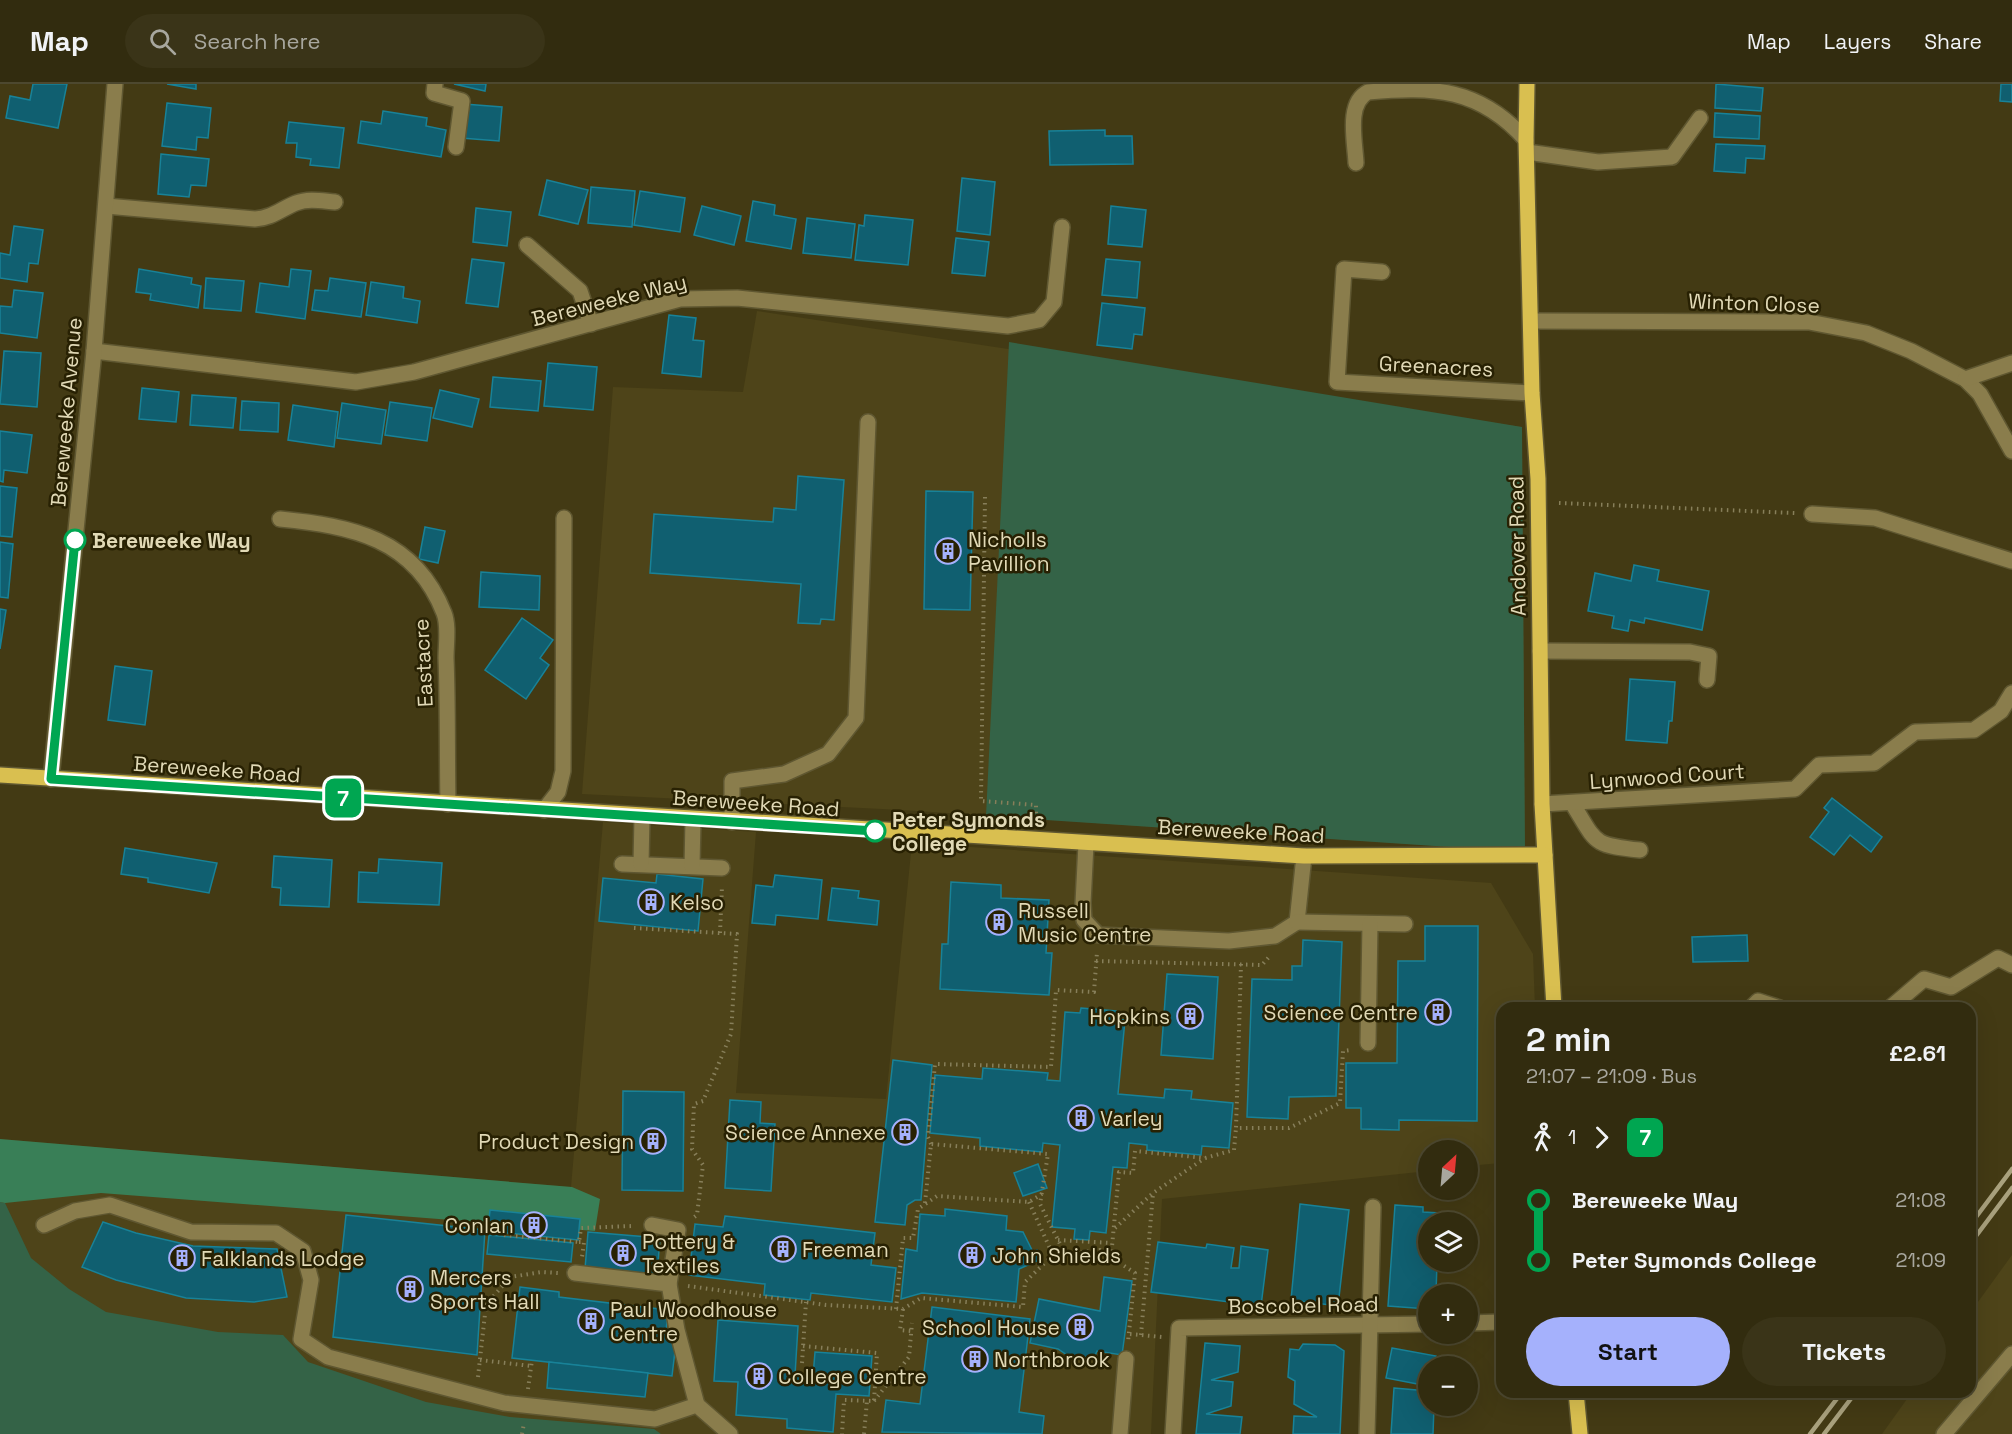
<!DOCTYPE html>
<meta charset="utf-8">
<style>
:root{--surface:#322c0f;--page:#3a3418;--text:#f1f3f6;--muted:#a8a79e;--line:#4d482f;--accent:#a5b1fc}
body{margin:0;font-family:"Space Grotesk",sans-serif;background:var(--page);color:var(--text);height:100vh;display:flex;flex-direction:column;font-size:22px;white-space:nowrap}
*{box-sizing:border-box;margin:0}
p{font-size:20px;color:var(--muted)}
.icon{flex:none;width:33px;height:33px;fill:none;stroke:currentColor;stroke-width:2;stroke-linecap:round;stroke-linejoin:round}
.map{position:relative;flex:1;overflow:hidden}
.side{position:absolute;left:1496px;top:918px;width:480px;height:396px;display:flex;flex-direction:column;background:var(--surface);border-radius:18px;box-shadow:0 6px 24px #0002,0 0 0 2px var(--line)}
.side>*{flex:none}
.badge{padding:0 12px;border-radius:9px;font-size:21px;line-height:39px}
.needle{width:39px;rotate:26deg}
.buttons{position:absolute;left:1418px;top:1056px;display:grid;gap:12px}
.buttons a{display:grid;place-items:center;width:60px;height:60px;border-radius:50%;background:var(--surface);box-shadow:0 6px 24px #0002,0 0 0 2px var(--line);font-size:30px}
.map>.badge{position:absolute;translate:-50% -50%;box-shadow:0 0 0 3px #fff}
.legs{display:flex;align-items:center;gap:9px;height:66px;padding:0 30px;font-size:20px}
.legs p{margin-inline-start:auto}
.overview{display:flex;align-items:center;justify-content:space-between;height:102px;padding:0 30px}
h1{font-size:33px;font-weight:700;line-height:45px}
.primary-button{display:flex;gap:12px;margin-top:auto;padding:12px 30px}
.primary-button a{flex:1;height:69px;border-radius:36px;background:var(--accent);color:#111;font-size:24px;font-weight:700;line-height:69px;text-align:center}
.primary-button a+a{background:var(--page);color:var(--text)}
ul{padding:0 30px;list-style:none}
li{display:flex;align-items:center;gap:21px;height:60px;font-size:22px}
li i{display:grid;place-items:center;width:9px;height:100%;margin:0 8px;background:currentColor}
li i::after{content:'';width:15px;height:15px;margin:-8px;border:4px solid;border-radius:50%;background:var(--surface)}
li p{margin-inline-start:auto}
li:first-child i{background:linear-gradient(#0000 50%,currentColor 0)}
li:last-child i{background:linear-gradient(currentColor 50%,#0000 0)}
header{display:flex;align-items:center;gap:36px;box-sizing:border-box;height:84px;padding:0 30px;background:var(--surface);border-bottom:2px solid var(--line)}
header strong{font-size:28px}
nav{display:flex;gap:33px;margin-inline-start:auto;font-size:21px}
.search{width:420px;height:54px;background:var(--page);display:flex;align-items:center;gap:15px;box-sizing:border-box;padding:0 21px;border-radius:33px;color:var(--muted);font-size:22px}
.map>svg:first-child{display:block}
</style>
<header>
<strong>Map</strong>
<div class="search"><svg class="icon" aria-label="search" viewBox="0 0 24 24"><circle cx="10" cy="10" r="6"/><path d="M15 15l6 6"/></svg>Search here</div>
<nav><a>Map</a><a>Layers</a><a>Share</a></nav>
</header>
<div class="map">
<svg width="2012" height="1350" viewBox="0 0 2012 1350">
<rect width="100%" height="100%" fill="#433a14"/>
<g fill="#4e4419">
<path d="M757,227L1522,343L1525,768L902,726L582,710L613,303L743,308Z"/>
<path d="M603,738L756,748L736,1009L886,1015L912,759L1491,799L1533,870L1535,924H1502L1501,1079L1467,1082V1066H1428V1087L1162,1115L1151,1350H0V1055L571,1103Z"/>
<path d="M2012,1171V1350H1882L1912,1308H1970V1229Z"/>
</g>
<g fill="#346347">
<path d="M1009,258L1522,343L1525,768L986,732Z"/>
<path d="M0,1118L5,1119L31,1174L69,1205L106,1228L218,1248L283,1251L308,1278L426,1318L510,1333L654,1345L661,1350H0Z"/>
</g>
<path fill="#397f57" d="M0,1055L572,1103L600,1115L595,1147L101,1109L5,1119L0,1118Z"/>
<g fill="#105f70" stroke="#188298" stroke-width="1.5">
<path d="M33,0H67L58,44L6,34L10,12L30,16Z"/>
<path d="M167,0H196V5Z"/>
<path d="M454,0H486L485,7Z"/>
<path d="M1716,0L1763,4L1761,27L1715,24Z"/>
<path d="M2001,0H2012V18L2000,17Z"/>
<path d="M167,19L211,24L208,54L197,53L196,66L162,62Z"/>
<path d="M464,20L502,23L499,57L461,54Z"/>
<path d="M383,27L427,34L426,42L446,46L441,73L358,59L361,37L381,40Z"/>
<path d="M1715,29L1760,32L1759,55L1714,53Z"/>
<path d="M289,38L344,44L339,84L310,81L311,75L296,73L297,59H286Z"/>
<path d="M1105,46V52H1132L1133,80L1050,81L1049,47Z"/>
<path d="M1716,60L1765,62L1764,75L1746,74L1745,89L1714,87Z"/>
<path d="M161,70L209,75L206,102L191,101L189,113L158,110Z"/>
<path d="M962,94L995,98L990,151L957,147Z"/>
<path d="M547,96L588,106L578,140L539,131Z"/>
<path d="M591,103L635,107L632,143L588,139Z"/>
<path d="M640,107L685,114L680,148L634,141Z"/>
<path d="M753,117L775,121L774,131L796,135L791,165L746,157Z"/>
<path d="M702,122L741,132L734,161L694,151Z"/>
<path d="M1111,122L1146,126L1142,163L1108,160Z"/>
<path d="M476,124L511,128L507,162L473,158Z"/>
<path d="M865,131L913,136L908,181L855,176L859,141L864,142Z"/>
<path d="M807,134L855,140L851,174L803,169Z"/>
<path d="M14,142L43,146L38,180L29,179L27,198L0,194V169L10,171Z"/>
<path d="M956,154L989,158L985,192L952,189Z"/>
<path d="M472,175L504,179L498,223L466,219Z"/>
<path d="M1106,175L1140,178L1137,214L1102,211Z"/>
<path d="M139,185L192,194L191,200L201,202L198,224L150,216L151,210L136,208Z"/>
<path d="M291,185L311,187L305,235L256,228L260,199L289,203Z"/>
<path d="M206,194L244,197L241,227L204,224Z"/>
<path d="M330,194L366,199L361,233L312,226L315,206L328,207Z"/>
<path d="M371,198L404,203L403,214L420,217L417,239L366,231Z"/>
<path d="M14,206L43,209L37,254L0,249V222L12,223Z"/>
<path d="M1102,219L1145,224L1142,251L1134,250L1132,265L1097,261Z"/>
<path d="M669,231L696,234L693,256L704,257L701,293L662,289Z"/>
<path d="M4,267L41,269L37,323L0,320Z"/>
<path d="M548,279L597,283L593,326L544,322Z"/>
<path d="M493,293L541,297L538,327L490,323Z"/>
<path d="M142,304L179,308L176,338L139,335Z"/>
<path d="M440,306L479,315L472,343L433,334Z"/>
<path d="M192,311L236,314L233,344L190,341Z"/>
<path d="M242,317L279,319L278,348L240,346Z"/>
<path d="M390,318L432,324L427,357L385,351Z"/>
<path d="M342,319L386,326L381,360L337,354Z"/>
<path d="M293,321L338,328L334,363L288,356Z"/>
<path d="M0,347L32,351L27,389L4,386L3,398L0,397Z"/>
<path d="M798,392L844,396L834,536L821,535L820,540L798,539L801,500L650,489L654,430L773,438L774,424L796,426Z"/>
<path d="M0,402L17,404L12,453L0,452Z"/>
<path d="M926,407L973,408L970,526L924,525Z"/>
<path d="M425,443L445,447L438,479L419,475Z"/>
<path d="M0,458L13,460L8,514L0,513Z"/>
<path d="M1634,481L1659,486L1657,497L1709,507L1702,546L1645,534L1644,539L1630,536L1628,547L1612,544L1614,532L1588,527L1595,489L1631,497Z"/>
<path d="M481,488L540,492L539,526L479,523Z"/>
<path d="M0,525L6,526L0,565Z"/>
<path d="M522,534L553,556L540,574L549,581L526,615L485,586Z"/>
<path d="M115,582L152,587L145,641L108,636Z"/>
<path d="M1630,595L1675,598L1672,637H1669L1667,659L1626,656Z"/>
<path d="M1832,714L1882,753L1871,768L1850,751L1834,771L1810,753L1829,728L1824,724Z"/>
<path d="M125,764L217,779L209,809L148,798V794L121,790Z"/>
<path d="M274,772L332,776L329,823L280,821L281,804L272,803Z"/>
<path d="M379,775L442,779L439,821L358,818L359,788L378,789Z"/>
<path d="M657,790L703,795L698,847L599,837L603,794L656,799Z"/>
<path d="M775,791L822,796L818,835L776,831L775,841L752,839L756,801L773,803Z"/>
<path d="M951,798L1001,801V814L1049,816L1046,869H1052L1049,911L940,905L942,860H948Z"/>
<path d="M832,804L859,807L858,814L879,817L877,841L828,836Z"/>
<path d="M1425,842H1478L1477,1037L1399,1036V1046L1361,1045V1024H1346V979H1397L1398,877H1425Z"/>
<path d="M1747,851L1748,877L1693,878L1692,853Z"/>
<path d="M1303,856L1342,858L1336,1012L1289,1013L1288,1035L1247,1033L1252,895L1292,896V882H1302Z"/>
<path d="M1167,890L1218,893L1213,975L1161,971Z"/>
<path d="M1081,924L1116,927L1115,935L1125,936L1118,1010L1164,1014L1165,1005L1192,1007L1191,1015L1233,1019L1229,1064L1202,1062L1201,1071L1147,1066V1061L1129,1059L1127,1084L1113,1083L1106,1149L1090,1147L1089,1156L1074,1155L1075,1145L1052,1143L1060,1061L1043,1059L1042,1068L980,1062V1054L930,1049L935,991L982,995L983,984L1048,989L1047,996L1060,997L1065,928L1080,929Z"/>
<path d="M893,976L932,981L921,1116H915L907,1121L905,1141L875,1138Z"/>
<path d="M623,1007L684,1008L683,1107L622,1106Z"/>
<path d="M730,1016L761,1018L760,1039L775,1040L771,1107L725,1104Z"/>
<path d="M1038,1080L1047,1104L1023,1112L1014,1089Z"/>
<path d="M1300,1120L1349,1126L1338,1222L1291,1216Z"/>
<path d="M1395,1121L1423,1123V1128L1440,1129L1439,1138H1428V1154L1421,1153V1162H1428V1178H1437L1436,1210H1428V1225L1388,1222Z"/>
<path d="M945,1125L1007,1132L1006,1146L1023,1148L1033,1168L1037,1166L1041,1175L1019,1185L1016,1218L922,1209L901,1215L906,1165L917,1167L920,1130L945,1132Z"/>
<path d="M490,1126L580,1135L578,1156L488,1147Z"/>
<path d="M346,1131L485,1146L477,1271L333,1253Z"/>
<path d="M725,1132L875,1149L871,1181L896,1184L892,1218L811,1209L810,1216L764,1211L765,1200L689,1191L695,1140L723,1143Z"/>
<path d="M103,1138L136,1149L193,1162L277,1165L287,1213L254,1218L186,1214L116,1196L82,1183Z"/>
<path d="M588,1148L660,1154L657,1191L585,1185Z"/>
<path d="M489,1151L573,1159L571,1178L487,1170Z"/>
<path d="M1158,1158L1206,1164L1207,1160L1234,1164L1231,1184H1239L1241,1162L1268,1166L1261,1222L1151,1208Z"/>
<path d="M1104,1193L1132,1197L1122,1271L1097,1267L1094,1274L1067,1271L1058,1265L1030,1259L1039,1215L1100,1227Z"/>
<path d="M520,1203L559,1208V1213L668,1226L666,1248L677,1250L672,1292L512,1274Z"/>
<path d="M932,1223L1030,1235L1019,1328L1044,1332L1042,1350L882,1348L886,1316L920,1320Z"/>
<path d="M718,1236L798,1242L795,1291L813,1293L815,1268L872,1272L869,1312L836,1310L833,1348L787,1344V1335L736,1331L738,1298L714,1297Z"/>
<path d="M1205,1259L1240,1262L1238,1288L1211,1296L1233,1298L1231,1322L1206,1330L1242,1333L1240,1350H1196Z"/>
<path d="M1303,1260L1335,1261L1344,1267L1340,1350H1293L1294,1332L1317,1333L1294,1320L1295,1297L1288,1293L1290,1265L1299,1266Z"/>
<path d="M1392,1264L1436,1272L1434,1282H1428V1302L1386,1294Z"/>
<path d="M549,1278L648,1289L645,1313L547,1304Z"/>
<path d="M1394,1304L1428,1307V1322H1434L1433,1350H1391Z"/>
</g>
<g fill="none" stroke-linecap="round" stroke-linejoin="round">
<g stroke="#5f5731" stroke-width="18">
<g id="minor">
<path d="M435,0L434,9L462,17L456,63"/>
<path d="M1527,68L1598,78L1672,73L1700,34"/>
<path d="M1356,79C1355,57 1346,19 1368,8C1433,2 1480,4 1526,56"/>
<path d="M106,122L255,135C272,134 281,125 296,119C309,114 322,117 335,118"/>
<path d="M527,161L580,207L591,240"/>
<path d="M1382,188L1344,185L1337,298L1532,309"/>
<path d="M1531,237L1809,238L1866,249L1911,267L1965,295L1980,310L2012,367"/>
<path d="M94,267L356,298L414,288L680,215L737,214L1008,242L1039,236L1054,218L1062,143"/>
<path d="M1965,295L2012,279"/>
<path d="M1812,430L1875,434L2012,477"/>
<path d="M280,435C351,442 415,454 444,529C449,541 446,561 446,574C448,623 447,671 448,720"/>
<path d="M1540,567L1690,568L1709,572L1707,596"/>
<path d="M51,695L94,267L115,0"/>
<path d="M1572,719C1597,759 1591,761 1640,766"/>
<path d="M1542,720L1795,705L1819,681L1874,679L1915,648L1974,646L2001,627L2012,609"/>
<path d="M544,726L558,708L563,687L564,434"/>
<path d="M732,738V697L784,690L828,670L856,634L868,338"/>
<path d="M1086,760L1083,819L1084,836L1098,851L1229,857L1275,852L1297,838L1304,772"/>
<path d="M622,780L722,784"/>
<path d="M641,780L642,733"/>
<path d="M692,782L693,736"/>
<path d="M1297,838L1405,840"/>
<path d="M1751,924L1758,917L1780,924"/>
<path d="M1890,924L1924,895L1951,903L1998,874L2012,881"/>
<path d="M1368,959L1370,840"/>
<path d="M44,1141L75,1127L110,1121L191,1148L276,1149L303,1167L311,1196L301,1255L328,1273L504,1319L655,1335L697,1321L730,1350"/>
<path d="M652,1141L678,1146L669,1200"/>
<path d="M575,1189L669,1200L677,1246L697,1321"/>
<path d="M1467,1239L1502,1238"/>
<path d="M1120,1350L1126,1275"/>
<path d="M1173,1350L1179,1244L1428,1240"/>
<path d="M1367,1350L1373,1123"/>
<path d="M1944,1350L2012,1270"/>
</g>
</g>
<g stroke="#5f5731" stroke-width="18">
<g id="major">
<path d="M1527,0L1526,56L1532,309L1538,395L1542,720L1554,924"/>
<path d="M0,691L1304,772L1545,771"/>
<path d="M1576,1308L1580,1350"/>
</g>
</g>
<g stroke="#877f5a" stroke-width="4" stroke-dasharray="1.5 4.5" stroke-linecap="butt">
<path d="M985,413L981,717L1036,721V736"/>
<path d="M1559,419L1795,429"/>
<path d="M634,844L737,850L731,950L703,1017L694,1020L692,1065L703,1081L697,1131L693,1134"/>
<path d="M720,849L722,802"/>
<path d="M1096,877L1262,881L1269,873"/>
<path d="M1241,880L1236,1044H1289L1340,1019L1343,967L1350,966"/>
<path d="M931,1060L928,1053L935,980L1051,983L1056,906L1094,908L1097,868"/>
<path d="M1029,1118L1053,1171"/>
<path d="M925,1119L931,1060L1048,1070L1040,1120L1064,1168"/>
<path d="M1115,1144L1153,1109L1205,1074"/>
<path d="M504,1151L579,1158L581,1144L633,1142"/>
<path d="M1058,1156L1112,1159"/>
<path d="M579,1158H584L582,1173"/>
<path d="M1111,1173L1119,1088L1133,1089L1135,1067L1205,1074L1234,1066L1236,1044"/>
<path d="M688,1202L826,1221L903,1225L921,1214L1023,1223L1025,1198L1053,1171L1100,1166L1135,1189L1128,1258"/>
<path d="M896,1225L903,1154H913L918,1125L937,1112L1029,1118L1042,1110"/>
<path d="M903,1225L900,1246L911,1247"/>
<path d="M1130,1250L1162,1253"/>
<path d="M1141,1251L1153,1109"/>
<path d="M803,1262L877,1269L874,1317L844,1316L842,1350"/>
<path d="M480,1276L531,1282"/>
<path d="M802,1279L806,1218"/>
<path d="M478,1293L486,1221L510,1193L542,1188L558,1189"/>
<path d="M528,1305L532,1276"/>
<path d="M874,1317L909,1273L912,1239"/>
<path d="M522,1350L524,1339"/>
<path d="M864,1350L867,1317"/>
</g>
<use href="#minor" stroke="#8a7d4c" stroke-width="15"/>
<use href="#major" stroke="#d9bf50" stroke-width="15"/>
<g stroke="#a9a17d" stroke-width="4.5">
<path d="M1970,1141L2012,1085"/>
<path d="M1970,1160L2012,1104"/>
<path d="M1810,1350L1842,1308"/>
<path d="M1824,1350L1856,1308"/>
</g>
</g>
<g fill="none" stroke-linecap="round" stroke-linejoin="round">
<g stroke="#fff" stroke-width="14">
<path id="line-1" d="M75,456L51,695L875,747"/>
</g>
<use href="#line-1" stroke="#00a651" stroke-width="9"/>
</g>
<defs>
<g id="building-ring" transform="scale(1.35)"><circle r="9.5" fill="#282103" stroke="#a5b1fc" stroke-width="1.5"/><path d="M-4-6H4V6H1V3H-1V6H-4ZM-2.5-4.3h1.7v1.8h-1.7ZM.8-4.3h1.7v1.8H.8ZM-2.5-1h1.7V.8h-1.7ZM.8-1h1.7V.8H.8Z" fill="#a5b1fc"/></g>
</defs>
<g fill-rule="evenodd">
<use href="#building-ring" x="948" y="467"/>
<use href="#building-ring" x="651" y="818"/>
<use href="#building-ring" x="999" y="838"/>
<use href="#building-ring" x="1438" y="928"/>
<use href="#building-ring" x="1190" y="932"/>
<use href="#building-ring" x="1081" y="1034"/>
<use href="#building-ring" x="905" y="1048"/>
<use href="#building-ring" x="653" y="1057"/>
<use href="#building-ring" x="534" y="1141"/>
<use href="#building-ring" x="783" y="1165"/>
<use href="#building-ring" x="623" y="1169"/>
<use href="#building-ring" x="972" y="1171"/>
<use href="#building-ring" x="182" y="1174"/>
<use href="#building-ring" x="410" y="1205"/>
<use href="#building-ring" x="591" y="1237"/>
<use href="#building-ring" x="1080" y="1243"/>
<use href="#building-ring" x="975" y="1275"/>
<use href="#building-ring" x="759" y="1292"/>
</g>
<g fill="#fff" stroke="#00a651" stroke-width="3">
<circle cx="75" cy="456" r="10"/>
<circle cx="875" cy="747" r="10"/>
</g>
<g text-anchor="middle" dominant-baseline="central" stroke-width="5" stroke-linejoin="round" paint-order="stroke">
<g font-size="21" fill="#e1d9b6" stroke="#282103">
<text transform="translate(609 216) rotate(-14)">Bereweeke Way</text>
<text transform="translate(1754 219) rotate(2)">Winton Close</text>
<text transform="translate(1436 282) rotate(3)">Greenacres</text>
<text transform="translate(66 328) rotate(-85)">Bereweeke Avenue</text>
<text transform="translate(1517 462) rotate(-91)">Andover Road</text>
<text transform="translate(423 579) rotate(-93)">Eastacre</text>
<text transform="translate(217 685) rotate(4)">Bereweeke Road</text>
<text transform="translate(1667 692) rotate(-4)">Lynwood Court</text>
<text transform="translate(756 719) rotate(4)">Bereweeke Road</text>
<text transform="translate(1241 747) rotate(3)">Bereweeke Road</text>
<text transform="translate(1303 1221) rotate(-1)">Boscobel Road</text>
</g>
<g font-size="21" fill="#e1d9b6" stroke="#282103" text-anchor="start">
<text x="968" y="455">Nicholls<tspan x="968" dy="24">Pavillion</tspan></text>
<text x="670" y="818">Kelso</text>
<text x="1018" y="826">Russell<tspan x="1018" dy="24">Music Centre</tspan></text>
<text x="1418" y="928" text-anchor="end">Science Centre</text>
<text x="1170" y="932" text-anchor="end">Hopkins</text>
<text x="1100" y="1034">Varley</text>
<text x="886" y="1048" text-anchor="end">Science Annexe</text>
<text x="634" y="1057" text-anchor="end">Product Design</text>
<text x="514" y="1141" text-anchor="end">Conlan</text>
<text x="642" y="1157">Pottery &amp;<tspan x="642" dy="24">Textiles</tspan></text>
<text x="802" y="1165">Freeman</text>
<text x="992" y="1171">John Shields</text>
<text x="201" y="1174">Falklands Lodge</text>
<text x="430" y="1193">Mercers<tspan x="430" dy="24">Sports Hall</tspan></text>
<text x="610" y="1225">Paul Woodhouse<tspan x="610" dy="24">Centre</tspan></text>
<text x="1060" y="1243" text-anchor="end">School House</text>
<text x="994" y="1275">Northbrook</text>
<text x="778" y="1292">College Centre</text>
</g>
<g font-size="21" font-weight="bold" fill="#e1d9b6" stroke="#282103" text-anchor="start">
<text x="92" y="456">Bereweeke Way</text>
<text x="892" y="735">Peter Symonds<tspan x="892" dy="24">College</tspan></text>
</g>
</g>
</svg>
<div class="buttons">
<a><svg class="needle" viewBox="-14 -14 28 28"><path d="M0-13l5 13h-10z" fill="#e53935"/><path d="M0 13l5-13h-10z" fill="#a8a79e"/></svg></a>
<a><svg class="icon" aria-label="layers" viewBox="0 0 24 24"><path d="M12 4l9 5-9 5-9-5zM3 14l9 5 9-5"/></svg></a>
<a>+</a>
<a>−</a>
</div>
<b class="badge" style="left:343px;top:714px;background:#00a651;color:#fff">7</b>
<section class="side">
<div class="overview"><div><h1>2 min</h1><p>21:07 – 21:09 · Bus</p></div><b>£2.61</b></div>
<div class="legs"><svg class="icon" aria-label="walk" viewBox="0 0 24 24"><circle cx="13" cy="4" r="2"/><path d="M13 8l-2 6 4 7M11 14l-3 7M7 12l3-4h3l4 4"/></svg>1<svg class="icon" aria-label="forward" viewBox="0 0 24 24"><path d="M9 5l7 7-7 7"/></svg><b class="badge" style="background:#00a651;color:#fff">7</b></div>
<ul>
<li><i style="color:#00a651"></i><b>Bereweeke Way</b><p>21:08</p></li>
<li><i style="color:#00a651"></i><b>Peter Symonds College</b><p>21:09</p></li>
</ul>
<div class="primary-button"><a>Start</a><a>Tickets</a></div>
</section>
</div>
